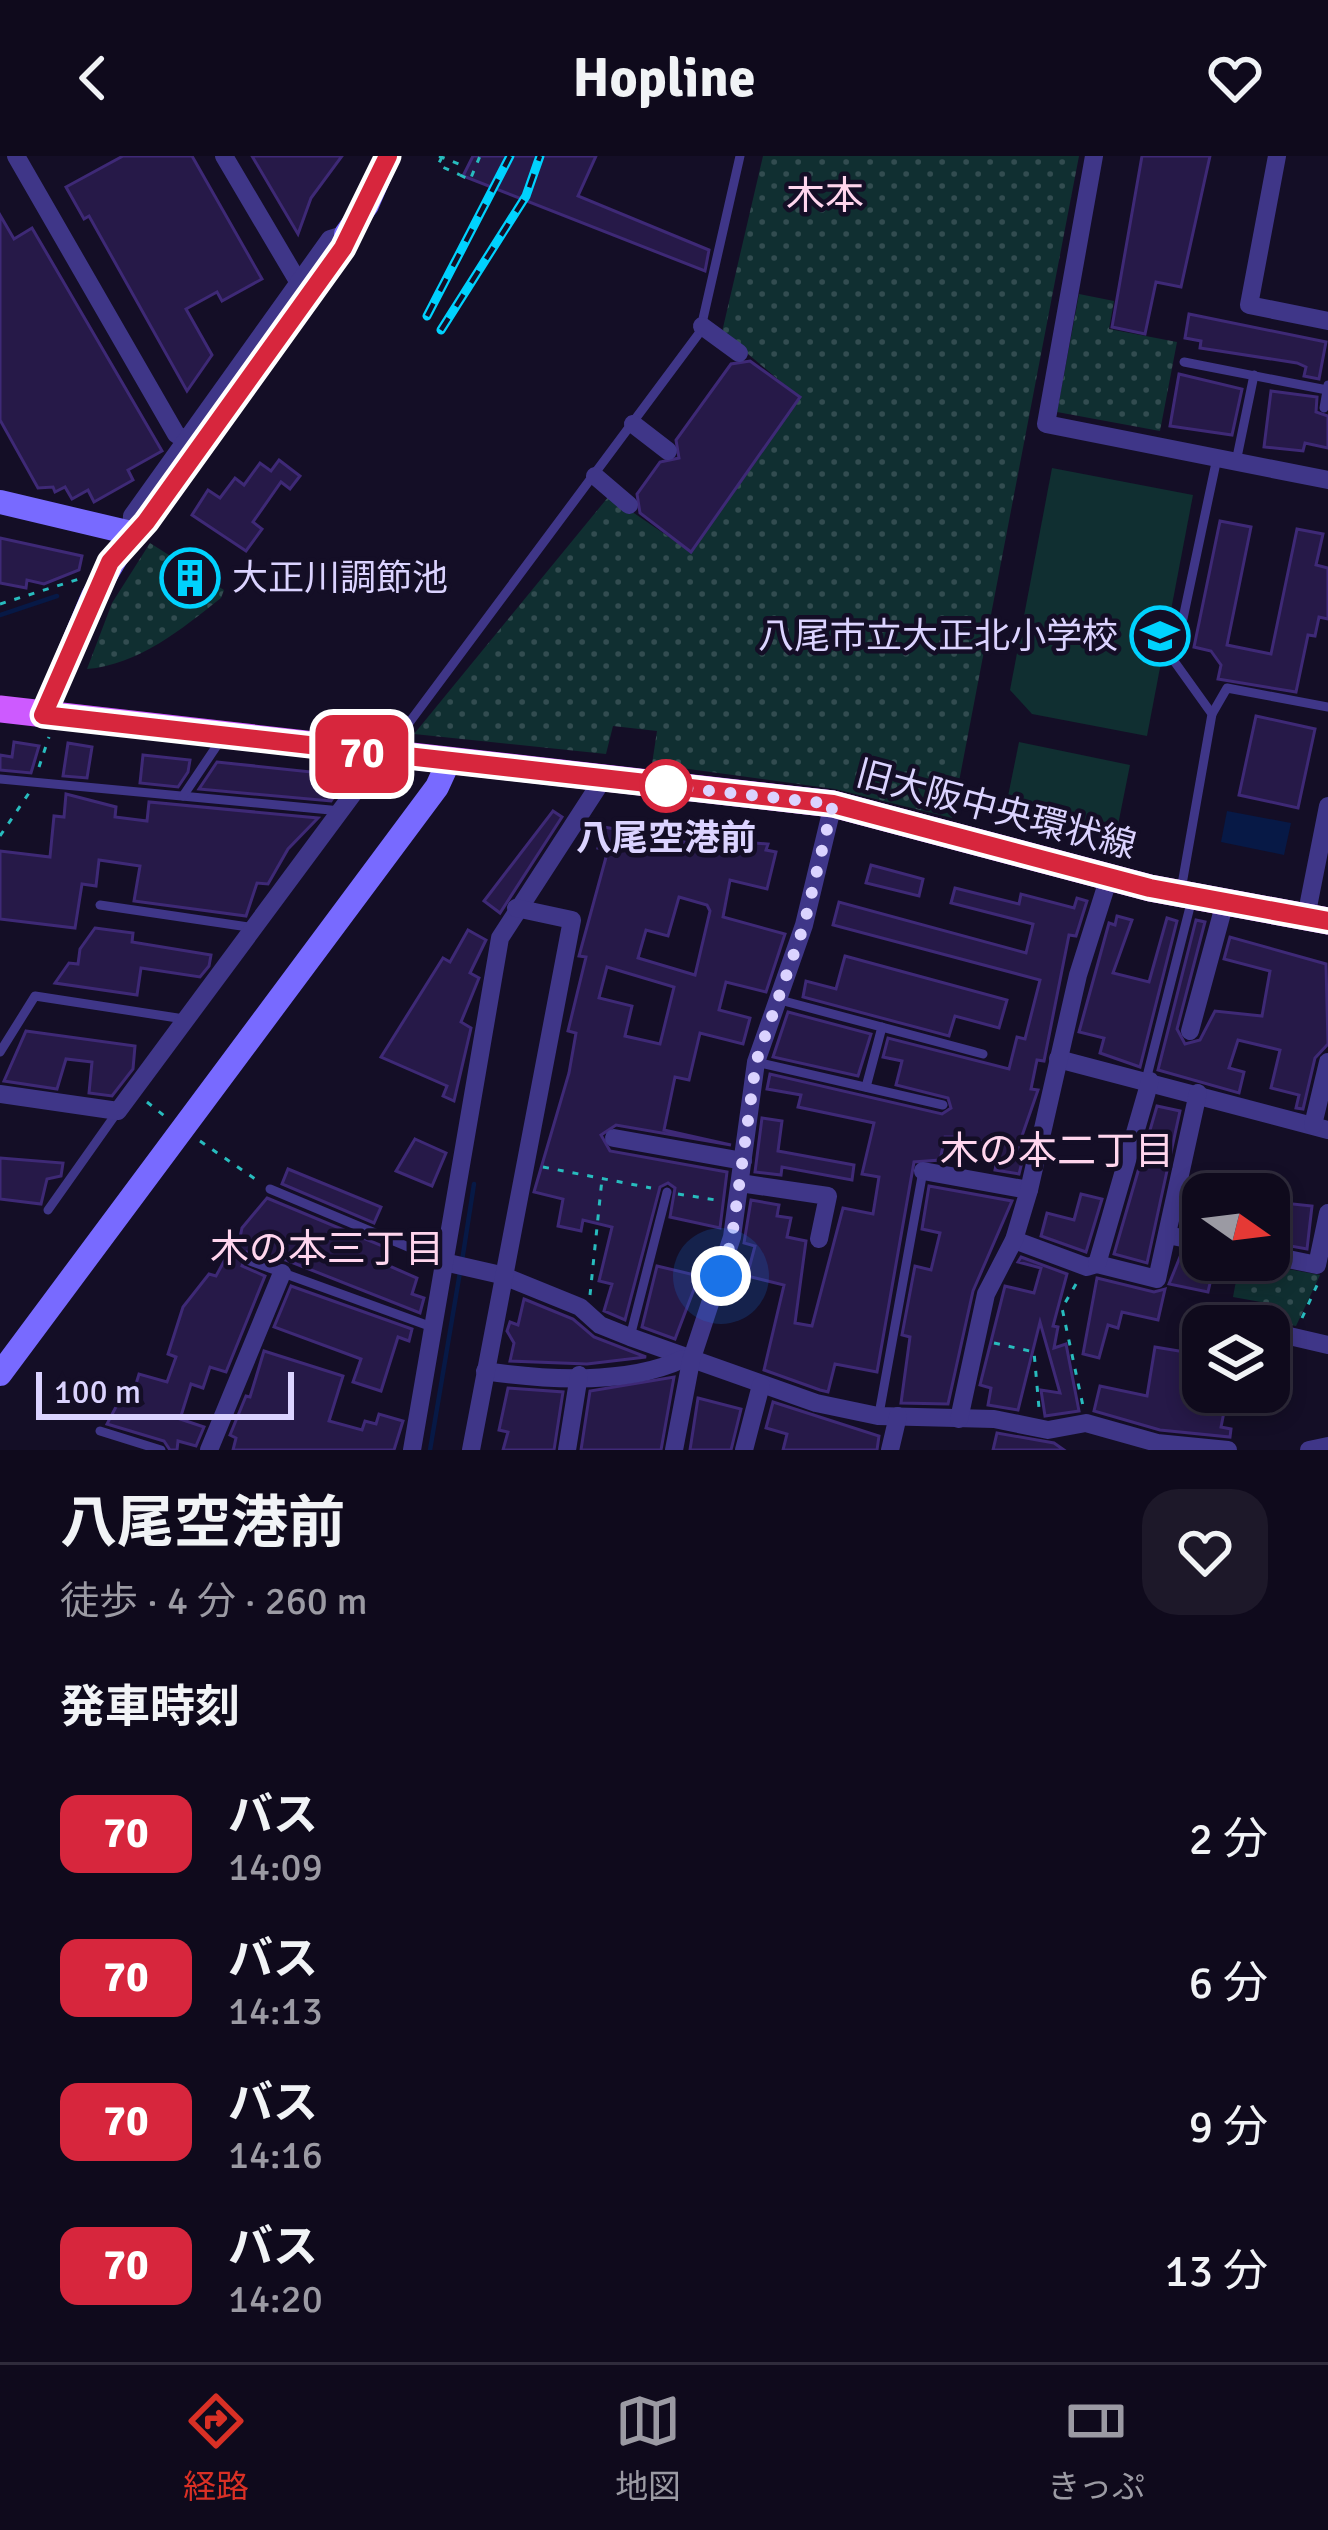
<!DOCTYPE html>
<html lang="ja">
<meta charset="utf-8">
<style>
:root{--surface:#0f0a1c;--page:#1d1829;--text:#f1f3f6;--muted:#9b9aa3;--line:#2f2b3b;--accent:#d93025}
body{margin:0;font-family:Signika,"Noto Sans JP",sans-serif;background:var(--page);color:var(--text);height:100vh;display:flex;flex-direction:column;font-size:45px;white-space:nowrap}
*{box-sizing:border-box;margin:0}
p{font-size:39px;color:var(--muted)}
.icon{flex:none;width:66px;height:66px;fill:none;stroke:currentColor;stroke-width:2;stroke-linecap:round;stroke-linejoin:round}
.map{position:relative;height:1294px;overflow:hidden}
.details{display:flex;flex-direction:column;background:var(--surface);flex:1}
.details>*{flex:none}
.badge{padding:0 24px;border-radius:18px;font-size:42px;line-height:78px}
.needle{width:78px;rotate:104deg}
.fabs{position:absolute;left:1182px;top:1017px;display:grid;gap:24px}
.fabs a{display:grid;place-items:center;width:108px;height:108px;border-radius:24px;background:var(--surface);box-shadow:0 6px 18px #0003,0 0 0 3px var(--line);font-size:60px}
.scale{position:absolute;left:36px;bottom:30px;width:258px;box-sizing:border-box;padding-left:12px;border:6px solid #dbd3ff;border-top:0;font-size:33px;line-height:42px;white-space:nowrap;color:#dbd3ff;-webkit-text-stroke:9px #140e26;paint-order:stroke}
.you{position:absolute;width:60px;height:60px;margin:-30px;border:9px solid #fff;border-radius:50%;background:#1a73e8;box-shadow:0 0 0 18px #1a73e833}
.map>.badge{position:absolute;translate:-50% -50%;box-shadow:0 0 0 6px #fff}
h2{padding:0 60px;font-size:45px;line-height:108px}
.round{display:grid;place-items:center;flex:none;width:126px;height:126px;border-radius:36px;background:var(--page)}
.head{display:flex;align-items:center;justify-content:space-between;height:204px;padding:0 60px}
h1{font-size:57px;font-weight:700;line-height:90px}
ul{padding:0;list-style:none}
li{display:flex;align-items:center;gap:36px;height:144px;padding:0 60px}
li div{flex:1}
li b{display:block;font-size:45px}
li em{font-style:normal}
li .badge{min-width:132px;font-weight:700;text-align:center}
header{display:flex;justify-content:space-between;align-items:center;height:156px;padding:0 60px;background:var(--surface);font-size:54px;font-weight:700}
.menu{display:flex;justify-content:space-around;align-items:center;height:168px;border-top:3px solid var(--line);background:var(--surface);font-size:33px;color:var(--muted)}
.menu a{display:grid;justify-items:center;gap:6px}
.menu .current{color:var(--accent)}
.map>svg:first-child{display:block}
</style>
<header><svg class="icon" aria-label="back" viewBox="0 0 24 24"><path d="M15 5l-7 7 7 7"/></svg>Hopline<svg class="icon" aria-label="heart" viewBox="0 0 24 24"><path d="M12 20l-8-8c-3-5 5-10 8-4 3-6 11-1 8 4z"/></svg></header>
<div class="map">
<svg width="1328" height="1294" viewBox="0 0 1328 1294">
<defs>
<pattern id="grass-dots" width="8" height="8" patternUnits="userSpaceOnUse" patternTransform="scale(3)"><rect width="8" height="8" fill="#102f31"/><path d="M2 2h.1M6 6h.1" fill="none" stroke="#324c50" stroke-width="1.8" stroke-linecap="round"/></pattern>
</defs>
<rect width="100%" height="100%" fill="#140e26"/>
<g fill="url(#grass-dots)">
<path d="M763,0H1079L952,662L835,633L652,608L657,575L613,570L606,598L414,578L609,340L691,396L799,241L722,176Z"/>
<path d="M1079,138L1114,145L1109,173L1177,186L1160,275L1057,256Z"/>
<path d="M150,387L224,434L221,442C182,473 138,509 87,513L112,447Z"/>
<path d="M1240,1104L1320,1119L1296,1170L1271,1165L1272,1148L1233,1141Z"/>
</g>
<g fill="#102f31">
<path d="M1052,312L1193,339L1147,580L1032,558L1010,534Z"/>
<path d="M1019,586L1130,609L1116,679L1005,655Z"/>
</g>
<path fill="#071946" d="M1227,655L1291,667L1284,699L1221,686Z"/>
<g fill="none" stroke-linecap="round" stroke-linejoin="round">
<g stroke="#071946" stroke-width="4.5">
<path d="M0,459L57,440"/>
<path d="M462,1105L474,1028"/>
<path d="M430,1294L460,1116"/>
</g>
</g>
<g fill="#261948" stroke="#3e2976" stroke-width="3" fill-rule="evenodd">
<path d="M123,0H192L262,123L222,145L217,136L186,153L212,199L187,235L89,60L84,63L66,31Z"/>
<path d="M252,0H342L311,42L298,78Z"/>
<path d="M473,0H596L578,40L709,94L705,115L463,20Z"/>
<path d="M1142,0H1210L1181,131L1156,126L1145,178L1112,171Z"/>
<path d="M0,59L14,83L32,72L162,295L128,314L133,324L94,346L88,334L72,343L65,331L55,336L53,331L38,332L0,264Z"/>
<path d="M1189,158L1326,186L1319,223L1304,220L1306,211L1297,207L1200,192L1201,185L1185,182Z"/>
<path d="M750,205L800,241L691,396L640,357L637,338L660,306L679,302L676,284L731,208Z"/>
<path d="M1179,218L1242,233L1232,279L1170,270Z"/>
<path d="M1271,235L1317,241L1316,256L1328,260V292L1305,287L1303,295L1264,291Z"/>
<path d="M279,304L300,320L290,333L281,326L253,366L262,373L246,395L192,359L208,334L220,342L235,322L244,329L260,307L271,315Z"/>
<path d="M1220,365L1251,371L1227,489L1271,498L1297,373L1323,378L1316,409L1328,412V463L1319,461L1315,480L1308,479L1296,536L1218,523L1221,509L1211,495L1194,491Z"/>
<path d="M0,382L82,400L79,414L44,428L27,424L26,432L0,427Z"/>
<path d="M1256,560L1315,573L1298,652L1239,639Z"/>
<path d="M14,586L39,590L31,617L0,614V599L12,601Z"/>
<path d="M68,587L92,591L87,622L63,620Z"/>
<path d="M143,599L190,604L188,616L178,631L140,627Z"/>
<path d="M217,606L340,619L337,636L331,645L199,633Z"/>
<path d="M66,638L116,651L115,661L147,665L149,646L318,662L288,693L268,728L257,727L246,760L134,745L140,710L99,704L96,730L82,728L75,772L0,763V695L50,701L54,660L64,661Z"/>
<path d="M553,655L562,661L500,757L484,745Z"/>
<path d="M604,671L705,690L706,683L768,688L766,694L776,696L767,733L730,724L723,761L785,778L766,836L726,826L719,854L750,862L743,888L700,877L689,924L675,921L664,974L731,989L616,969L601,979L610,995L727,1016L720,1072L670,1061L675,1032L668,1027L660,1031L625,1164L604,1155L612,1128L599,1125L612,1071L583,1064L581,1075L558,1070L563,1043L534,1036L569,917L576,877L568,875L586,801L579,800L608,694L598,692ZM679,741L707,749L710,755L695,819L638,802L646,774L668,780ZM607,811L674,831L660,888L625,880L632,850L599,842Z"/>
<path d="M871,709L923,723L919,740L866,727Z"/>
<path d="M955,732L1019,748L1021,738L1074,752L1077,742L1087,745L1076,780L1069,779L1044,905L1037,904L1031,933L1038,934L1015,1000L1023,1002L1019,1018L995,1014L1000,990L961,981H945L940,1004L914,1006L877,1216L835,1208L828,1236L820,1234L764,1214L784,1129L747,1120L755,1090L744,1087L751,1044L779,1049L777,1060L791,1062L787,1081L806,1085L795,1167L812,1170L843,1052L873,1058L879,1021L862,1018L874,967L798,951L801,939L767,933L770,918L942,958L951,952L948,942L896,929L902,905L883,901L888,882L1009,913L1017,881L1025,883L1040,824L833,769L839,746L1026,797L1033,768L951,747Z"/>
<path d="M1117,760L1132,764L1113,817L1149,826L1167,762L1177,765L1140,911L1100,897L1104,882L1079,876L1109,767L1115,769Z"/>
<path d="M1196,764L1205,766L1177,873L1185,888L1200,884L1215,855L1262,860L1270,815L1224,803L1230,781L1326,808L1328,888L1315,902L1303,953L1296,952L1299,939L1271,932L1280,894L1238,884L1229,912L1244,916L1239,937L1158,914Z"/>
<path d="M95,772L133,777L132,786L211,799L209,810L200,821L141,812L137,839L55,827L69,807L78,808L80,793Z"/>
<path d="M468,774L486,784L470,817L479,822L461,866L471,872L454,945L443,940L447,930L381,901L443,802L450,806Z"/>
<path d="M845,800L1007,844L999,872L955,860L949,880L803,841L806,825L836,833Z"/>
<path d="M788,856L871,878L858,920L773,901Z"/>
<path d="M26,875L135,890L133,913L112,940L89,937L92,906L66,903L57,933L4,925Z"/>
<path d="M1157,950L1180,955L1147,1107L1114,1098Z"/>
<path d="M762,962L782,965L778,995L854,1009L852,1024L782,1011L781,1019L755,1016Z"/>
<path d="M415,983L446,997L432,1030L396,1015Z"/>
<path d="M0,1002L63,1007L61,1020L47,1023L41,1048L0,1043Z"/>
<path d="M288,1013L381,1051L374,1067L282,1028Z"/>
<path d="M929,1030L1012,1045L973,1135L948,1248L901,1247L910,1181L902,1179L915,1110L931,1114L940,1077L922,1073Z"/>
<path d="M1081,1038L1102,1043L1086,1096L1041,1080L1047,1057L1074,1064Z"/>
<path d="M267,1042L385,1091L380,1106L417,1122L412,1138L424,1142L420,1157L286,1104L247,1096L242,1110L265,1120L226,1216L210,1211L203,1232L191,1228L180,1263L204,1271L196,1290L178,1285L177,1294H170L164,1285L107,1268L119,1245L130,1248L139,1218L167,1226L176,1201L168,1198L183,1151L209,1118L216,1120L228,1098L236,1100L242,1072Z"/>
<path d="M1274,1046L1312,1050L1307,1093L1269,1086Z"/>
<path d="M1182,1096L1199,1099L1197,1110L1213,1114L1208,1136L1169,1128Z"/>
<path d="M1021,1101L1067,1118L1053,1170L1058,1171L1054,1192L1066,1188L1079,1255L1045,1260L1041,1234L1060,1237L1040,1166L1018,1254L988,1249L991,1232L980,1229L1005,1130L1034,1137L1041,1112L1018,1106Z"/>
<path d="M657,1110L699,1120L675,1183L642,1171Z"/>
<path d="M1097,1122L1154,1136L1165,1133L1158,1164L1122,1156L1118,1172L1108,1169L1099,1202L1083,1198Z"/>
<path d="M291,1130L412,1173L409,1185L398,1181L381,1235L353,1226L361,1203L274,1171Z"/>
<path d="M524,1143L573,1163L594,1181L646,1201L587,1208L510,1205L514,1187L507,1175L510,1166L518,1169Z"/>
<path d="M1155,1191L1203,1199V1236H1228L1221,1271L1231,1273L1230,1281L1160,1274L1094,1255L1100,1230L1147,1240Z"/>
<path d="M264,1195L343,1220L329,1265L362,1274L365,1265L376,1268L379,1258L403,1265L394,1294H233L236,1282L230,1279L246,1240L250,1241Z"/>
<path d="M674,1221L661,1294H581L590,1235Z"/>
<path d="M508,1232L563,1236L554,1294H503L508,1276L499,1274Z"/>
<path d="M698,1242L741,1253L731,1294H690Z"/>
<path d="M773,1246L879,1280L877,1294H783L787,1278L766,1272Z"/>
<path d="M997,1277L1054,1287L1064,1294H993Z"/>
</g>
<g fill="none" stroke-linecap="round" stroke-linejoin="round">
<g stroke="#28bcbe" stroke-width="3" stroke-dasharray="6 9" stroke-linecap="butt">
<path d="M439,0L466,11"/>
<path d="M442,1L438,9L460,19"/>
<path d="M0,448L79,423"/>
<path d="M39,611L49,581"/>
<path d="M0,680L29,637"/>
<path d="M147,946L167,962"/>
<path d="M200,985L261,1027"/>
<path d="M543,1011L651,1032"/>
<path d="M678,1038L716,1044"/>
<path d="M1076,1128L1062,1152L1083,1250"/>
<path d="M590,1139L602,1023"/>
<path d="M1302,1162L1318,1127"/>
<path d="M994,1187L1034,1196L1039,1252"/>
</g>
<g stroke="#3f3688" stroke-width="9">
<path d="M1184,206L1327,234"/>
<path d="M1324,252L1328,229"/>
<path d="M1236,306L1254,219"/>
<path d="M1212,558L1227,532L1328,551"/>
<path d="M397,583L700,176L740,0"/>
<path d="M0,623L341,655"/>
<path d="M183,640L220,585"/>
<path d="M1181,734L1212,558L1174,505L1217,302"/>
<path d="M100,749L255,772"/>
<path d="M780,844L983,898"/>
<path d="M0,896L35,840L184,863"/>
<path d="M756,906L943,949"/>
<path d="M1146,924L1192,743"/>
<path d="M866,931L882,871"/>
<path d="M270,1033L444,1106"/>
<path d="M48,1054L118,955"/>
<path d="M250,1105L432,1171"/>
<path d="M630,1181L667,1036"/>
<path d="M879,1258L923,1015"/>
<path d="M100,1275L161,1294"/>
</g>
<g stroke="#3f3688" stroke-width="18">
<path d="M16,0L176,278L194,290"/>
<path d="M224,0L299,127"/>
<path d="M1094,0L1046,268L1328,324"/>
<path d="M1277,0L1249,149L1328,165"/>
<path d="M702,170L739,197"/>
<path d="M633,268L668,295"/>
<path d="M595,320L629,349"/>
<path d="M131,377L132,360L330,83L346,78"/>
<path d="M131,377L145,366L343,92L346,78"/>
<path d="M1306,761L1328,650"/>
<path d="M1190,875L1225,746"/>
<path d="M1058,903L1328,974"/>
<path d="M0,938L118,955L367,619"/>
<path d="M1313,969L1328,906"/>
<path d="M614,982L743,1005"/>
<path d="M923,1015L1029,1034"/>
<path d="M740,1027L828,1040L819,1083"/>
<path d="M1167,1079L1203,1086"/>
<path d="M1014,1084L1087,1111L1097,1108L1157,1123L1198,937"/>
<path d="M1269,1099L1317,1109L1328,1057"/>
<path d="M444,1106L501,1119L580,1151L600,1169L630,1181L816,1247L878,1260L994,1263L1048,1274L1086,1267L1157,1287L1228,1294"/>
<path d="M1097,1108L1150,925"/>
<path d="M1285,1179L1328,1189"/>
<path d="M485,1215C545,1224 627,1229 683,1203"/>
<path d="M959,1263L986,1138L1014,1084L1029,1034L1078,819L1109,721"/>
<path d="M209,1294L282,1117"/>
<path d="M412,1294L500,782L603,623"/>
<path d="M471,1294L572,764L516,752"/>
<path d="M567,1294L579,1219"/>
<path d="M674,1294L691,1205L732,1081L756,906L804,769L833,648"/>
<path d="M744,1294L761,1229"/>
<path d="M890,1294L898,1260"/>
<path d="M1309,1294L1328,1290"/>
</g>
<g stroke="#786aff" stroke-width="24">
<path d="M346,78L367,49L388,0"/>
<path d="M0,346L131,377L93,440L43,559"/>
<path d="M0,1218L437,631L448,607"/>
</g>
<path stroke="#cd5aff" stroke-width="27" d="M0,553L833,648L1150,732L1328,765"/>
<g stroke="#00d2fe" stroke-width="9">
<g id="rail">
<path d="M427,160L510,0"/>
<path d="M441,174L526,40L540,0"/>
</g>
</g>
<use href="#rail" stroke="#140e26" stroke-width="4.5" stroke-dasharray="14" stroke-linecap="butt"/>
<path stroke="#28bcbe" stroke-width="3" stroke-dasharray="6 9" stroke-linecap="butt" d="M460,19L470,24L480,0"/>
</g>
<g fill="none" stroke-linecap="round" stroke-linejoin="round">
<g stroke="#fff" stroke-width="27">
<path id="line" d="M388,0L343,92L146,366L110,406L43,559L833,648L1150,732L1328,765"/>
</g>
<use href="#line" stroke="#d7263d" stroke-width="18"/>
<path stroke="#dbd3ff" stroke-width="12" stroke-dasharray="0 21.6" d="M666,630L833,648L804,769L756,906L732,1081L721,1120"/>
</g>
<defs>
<g id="building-ring" transform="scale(3)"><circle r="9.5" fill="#140e26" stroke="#00d2fe" stroke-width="1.5"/><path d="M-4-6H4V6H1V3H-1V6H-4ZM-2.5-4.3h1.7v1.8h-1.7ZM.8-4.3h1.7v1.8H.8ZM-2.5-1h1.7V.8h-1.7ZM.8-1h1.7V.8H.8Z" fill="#00d2fe"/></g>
<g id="school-ring" transform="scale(3)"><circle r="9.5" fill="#140e26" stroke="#00d2fe" stroke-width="1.5"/><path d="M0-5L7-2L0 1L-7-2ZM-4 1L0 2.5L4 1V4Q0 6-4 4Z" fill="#00d2fe"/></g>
</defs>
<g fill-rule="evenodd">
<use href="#building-ring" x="190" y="422"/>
<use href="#school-ring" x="1160" y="480"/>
</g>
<circle fill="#fff" stroke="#d7263d" stroke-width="6" cx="666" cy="630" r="24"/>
<g text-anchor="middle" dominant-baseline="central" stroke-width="9" stroke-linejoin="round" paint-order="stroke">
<g font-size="36" fill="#dbd3ff" stroke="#140e26" text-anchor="start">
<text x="232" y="422">大正川調節池</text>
<text x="1118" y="480" text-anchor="end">八尾市立大正北小学校</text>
</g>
<g font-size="36" fill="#dbd3ff" stroke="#140e26">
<text transform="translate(996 654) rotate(15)">旧大阪中央環状線</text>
</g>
<g font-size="36" font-weight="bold" fill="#dbd3ff" stroke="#140e26">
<text x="666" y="682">八尾空港前</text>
</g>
<g font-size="39" fill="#ffd5ed" stroke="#140e26">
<text x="825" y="40">木本</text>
<text x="1057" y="995">木の本二丁目</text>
<text x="327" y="1093">木の本三丁目</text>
</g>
</g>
</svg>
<div class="fabs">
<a><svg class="needle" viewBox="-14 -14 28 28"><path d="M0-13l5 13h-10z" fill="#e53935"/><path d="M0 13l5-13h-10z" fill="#9b9aa3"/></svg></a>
<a><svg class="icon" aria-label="layers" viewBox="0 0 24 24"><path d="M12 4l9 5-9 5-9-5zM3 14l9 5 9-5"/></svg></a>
</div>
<div class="scale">100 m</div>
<div class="you" style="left:721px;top:1120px"></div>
<b class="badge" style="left:362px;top:598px;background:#d7263d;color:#fff">70</b>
</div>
<section class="details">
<div class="head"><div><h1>八尾空港前</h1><p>徒歩 · 4 分 · 260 m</p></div><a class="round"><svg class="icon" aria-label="heart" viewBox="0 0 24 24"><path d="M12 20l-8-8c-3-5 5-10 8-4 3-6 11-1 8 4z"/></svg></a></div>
<h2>発車時刻</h2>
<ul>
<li><span class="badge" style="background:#d7263d;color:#fff">70</span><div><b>バス</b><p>14:09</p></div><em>2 分</em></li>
<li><span class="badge" style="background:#d7263d;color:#fff">70</span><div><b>バス</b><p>14:13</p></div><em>6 分</em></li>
<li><span class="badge" style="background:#d7263d;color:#fff">70</span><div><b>バス</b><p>14:16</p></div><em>9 分</em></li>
<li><span class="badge" style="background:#d7263d;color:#fff">70</span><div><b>バス</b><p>14:20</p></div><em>13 分</em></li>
</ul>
</section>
<nav class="menu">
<a class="current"><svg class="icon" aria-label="directions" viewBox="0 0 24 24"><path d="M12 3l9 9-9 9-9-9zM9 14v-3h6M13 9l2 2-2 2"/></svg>経路</a>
<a><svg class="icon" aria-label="map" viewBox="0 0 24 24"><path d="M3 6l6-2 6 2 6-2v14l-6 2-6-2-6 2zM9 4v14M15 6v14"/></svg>地図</a>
<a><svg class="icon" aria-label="tickets" viewBox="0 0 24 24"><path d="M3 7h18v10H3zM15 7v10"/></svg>きっぷ</a>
</nav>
